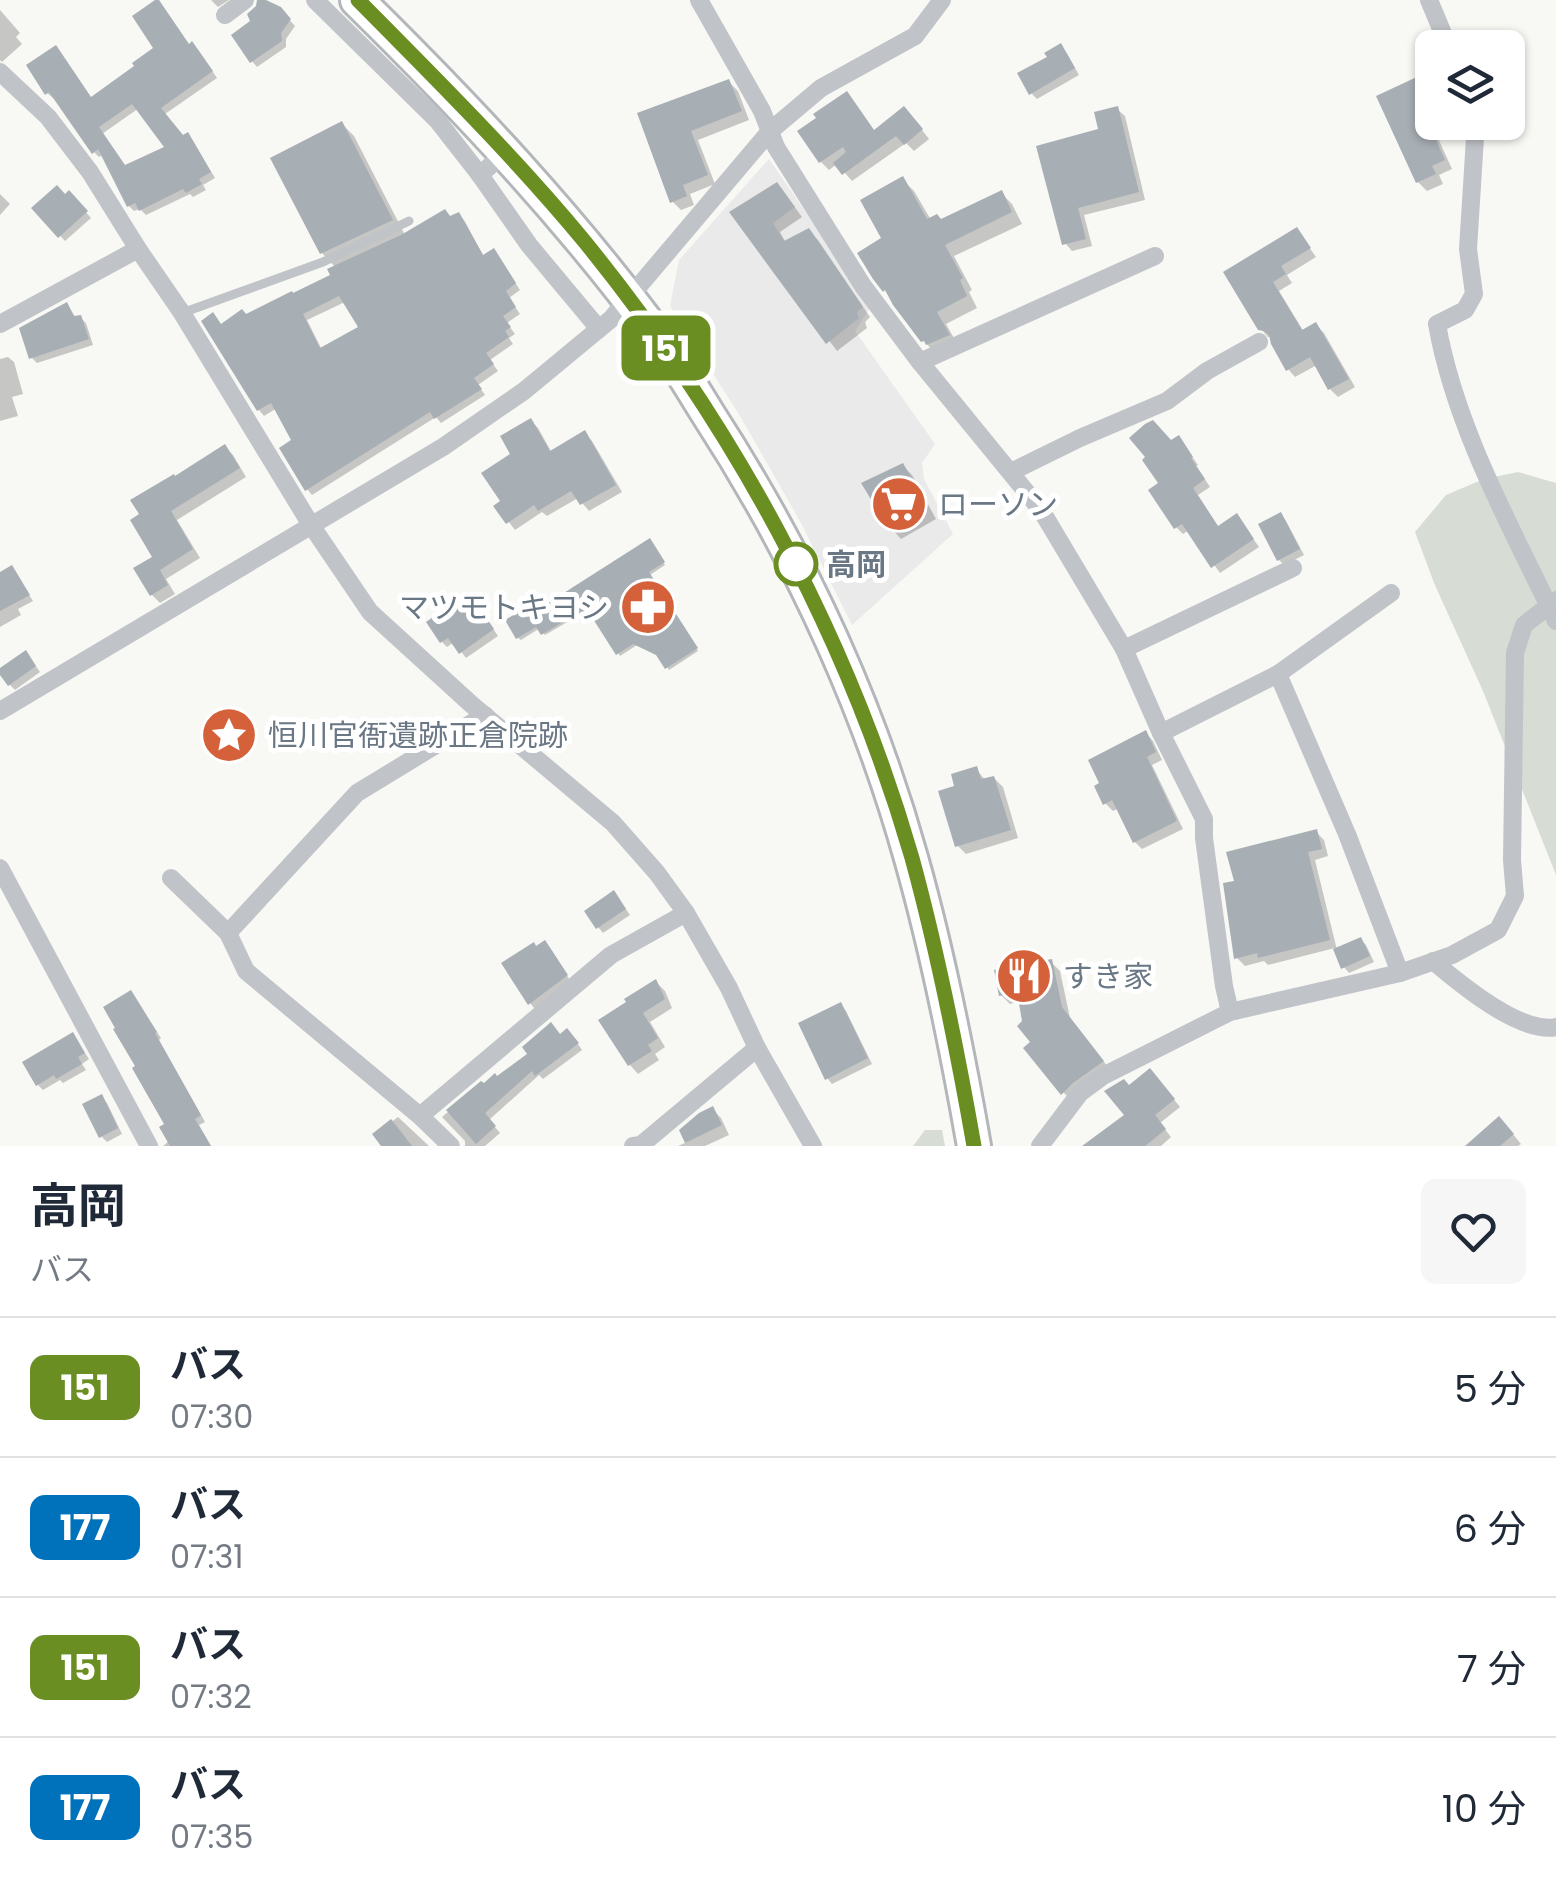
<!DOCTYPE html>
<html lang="ja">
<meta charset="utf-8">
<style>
:root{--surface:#fff;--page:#f6f6f7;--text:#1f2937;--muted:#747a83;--line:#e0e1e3}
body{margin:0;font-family:Poppins,"Noto Sans JP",sans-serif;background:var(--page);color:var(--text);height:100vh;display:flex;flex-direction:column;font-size:38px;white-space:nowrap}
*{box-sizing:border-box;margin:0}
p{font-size:32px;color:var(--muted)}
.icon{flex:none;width:55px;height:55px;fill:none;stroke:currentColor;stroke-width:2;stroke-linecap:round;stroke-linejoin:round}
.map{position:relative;height:1146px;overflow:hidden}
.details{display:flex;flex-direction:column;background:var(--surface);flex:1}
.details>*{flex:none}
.badge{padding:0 20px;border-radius:15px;font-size:35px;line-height:65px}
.controls{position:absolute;left:1415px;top:30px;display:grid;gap:20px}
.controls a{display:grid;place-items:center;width:110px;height:110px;border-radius:15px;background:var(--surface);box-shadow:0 2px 8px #0004;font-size:50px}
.map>.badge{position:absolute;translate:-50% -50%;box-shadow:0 0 0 5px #fff}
.round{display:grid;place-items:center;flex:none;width:105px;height:105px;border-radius:15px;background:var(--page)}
.headline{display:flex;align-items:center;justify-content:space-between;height:170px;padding:0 30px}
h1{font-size:48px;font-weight:700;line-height:75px}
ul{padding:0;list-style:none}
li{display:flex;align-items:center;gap:30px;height:140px;padding:0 30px;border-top:2px solid var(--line)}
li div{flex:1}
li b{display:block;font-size:38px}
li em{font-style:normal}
li .badge{min-width:110px;font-weight:700;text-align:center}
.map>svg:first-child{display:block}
</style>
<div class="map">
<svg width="1556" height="1146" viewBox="0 0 1556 1146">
<rect width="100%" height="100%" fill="#f8f8f5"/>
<path fill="#e9eae9" d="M769,159L871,306L855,331L935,444L922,463L924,479L953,534L852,625L800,521L740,416L670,306L679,260Z"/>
<g fill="#d7dcd5">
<path d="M1518,472L1556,483V875L1483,691L1434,583L1415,532L1446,495L1484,479Z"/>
<path d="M925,1130H942L945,1146H913Z"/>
</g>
<g fill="#0003" fill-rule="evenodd">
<path d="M211,0H229L218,7Z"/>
<path d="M259,0L286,16L295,26L286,39V47L257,67L252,61Z"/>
<path d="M0,10L20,33L16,37L22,44L2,62L0,60Z"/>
<path d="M190,46L198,50L217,78L165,114L183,138L193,141L215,178L203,185L206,190L193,197L190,194L146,215L140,209L134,211L129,206L104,154L99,157L94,152L55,97L53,98L47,93L29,66L92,99ZM139,108L168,148L126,168L102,134Z"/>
<path d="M1066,52L1079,75L1037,99L1031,93Z"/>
<path d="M1419,79L1428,87L1432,98L1431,123L1452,169L1439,175L1443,184L1427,191L1418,182Z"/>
<path d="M729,82L738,91L749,120L698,140L715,184L690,194L694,205L681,210L672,201L641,115Z"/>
<path d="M847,94L875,132L912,117L929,139L914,151L906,143L852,181L837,164L829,170L821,162Z"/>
<path d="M1117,109L1125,116L1145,200L1084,215L1092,246L1072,251L1065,243L1101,131Z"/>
<path d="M342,124L354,136L405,235L458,215L464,220L484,257H499L520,290L509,298L520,314L507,323L515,334L509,338L513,344L490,360L498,371L478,385L485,395L441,423L436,417L312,495L307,489L294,441L277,408L264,416L259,410L222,326L334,276L336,268L322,253ZM345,302L361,328L322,350L307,320Z"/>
<path d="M903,180L914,191L931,220L941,221L1001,193L1012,204L1022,224L954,256L972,290L969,292L977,308L946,324L959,347L934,352L923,340L885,290V239Z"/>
<path d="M69,193L91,218L65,241L35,208Z"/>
<path d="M0,194L10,204L0,215Z"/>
<path d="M785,194L802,217L780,232L786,243L809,231L818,240L870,317L865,322L867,328L837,351L733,213Z"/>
<path d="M1297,230L1316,257L1287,275L1292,283L1279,291L1304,332L1316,325L1324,333L1355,387L1338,397L1330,389L1317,365L1295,377L1288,369L1272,337H1268L1260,328L1226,273Z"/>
<path d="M67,305L76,318L80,317L86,323L93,345L37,363L32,358Z"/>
<path d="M8,357L14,362L23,394L12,397L18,416L0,421V359Z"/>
<path d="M531,421L538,428L552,453L585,434L592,441L622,492L589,511L578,498L547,516L542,512L515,530L497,506L503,502L513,455Z"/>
<path d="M1179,438L1198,465L1196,466L1210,487L1198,495L1219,528L1237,516L1259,547L1220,573L1189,530L1183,534L1176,527L1161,484L1171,443Z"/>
<path d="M225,447L233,455L246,477L177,520L200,558L166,579L175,594L160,603L152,595L155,558L175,478Z"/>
<path d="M903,466L912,475L936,519L901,539L893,530Z"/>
<path d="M1281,515L1286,521L1304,555L1284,565L1279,560Z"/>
<path d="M652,544L665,565L650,575L698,651L669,670L660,656L637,645L620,656L592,612L580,620L576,617L545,635L540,628L521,640L518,638L508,620L546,608Z"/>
<path d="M12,568L33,601L18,609L21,615L0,627V575Z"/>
<path d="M474,601L498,636L466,658L454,642L447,647L442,642Z"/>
<path d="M31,659L40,672L15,690L9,684Z"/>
<path d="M1146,733L1153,741L1162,760L1152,765L1183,829L1142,849L1135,842L1119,808L1113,811L1105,803Z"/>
<path d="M976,769L986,781L994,778L1003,787L1018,838L966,854L957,845V788Z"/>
<path d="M1316,832L1324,840L1328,856L1315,860L1337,950L1361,940L1366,945L1374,962L1349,973L1344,967L1335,948L1268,965L1264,961L1245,966L1237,958V883Z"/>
<path d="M619,899L630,915L603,933L598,927Z"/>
<path d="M550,948L571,982L535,1009L530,1003Z"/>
<path d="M1051,962L1060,971L1070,1018L1111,1071L1070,1099L1060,1089L1034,1043L1025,1022L1021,1001L1010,1004L1001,995Z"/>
<path d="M656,982L665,991L672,1008L650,1022L665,1047L655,1054L659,1060L638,1074L630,1065L602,1020Z"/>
<path d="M131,993L161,1038L159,1040L205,1122L199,1125L211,1146H163L170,1140L167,1125L138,1067Z"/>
<path d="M841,1005L846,1011L872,1064L832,1084L827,1078Z"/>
<path d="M73,1035L89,1059L82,1064L86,1070L63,1083L60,1080L43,1090L38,1085Z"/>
<path d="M560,1037H573L582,1050L543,1079L539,1075L489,1120L500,1133L485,1146H465V1141L442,1117L481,1084L497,1079Z"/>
<path d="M1157,1078L1180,1107L1160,1123L1171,1137L1161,1146H1086L1127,1116L1130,1088Z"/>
<path d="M101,1097L107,1103L122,1134L107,1142L101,1136Z"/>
<path d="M712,1109L721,1118L729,1135L705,1146H678L687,1142Z"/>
<path d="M398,1117L429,1146H384L375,1134Z"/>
<path d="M1508,1128L1521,1144L1518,1146H1468Z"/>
</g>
<g fill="#a7aeb4" fill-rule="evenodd">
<path d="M155,0H159L189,44L192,41L213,71L161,108L183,135L188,132L211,172L199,179L202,184L186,193L183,189L139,211L135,203L127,207L98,149L92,154L49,92L45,95L26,65L56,45L91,97L134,66L132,63L153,48L132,16ZM132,104L164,147L125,165L99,127Z"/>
<path d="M257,0H266L281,7L291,19L281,33L282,41L250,63L231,35L250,21L247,14L256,6Z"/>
<path d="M1061,43L1075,68L1029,95L1017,73L1047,57L1044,53Z"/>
<path d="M1419,76L1432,104V110L1424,114L1445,160L1432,166L1436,174L1416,183L1376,96Z"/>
<path d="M729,79L742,111L691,131L708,175L683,185L687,196L670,203L637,113Z"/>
<path d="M847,91L874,130L904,106L923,129L904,145L896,136L842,175L833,163L846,152L843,147L819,163L797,131L816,118L813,114Z"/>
<path d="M1118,106L1139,192L1078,208L1086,239L1062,245L1036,146L1098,129L1094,112Z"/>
<path d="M342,121L393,220L320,254L270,158Z"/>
<path d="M903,176L927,219L937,214L941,219L1002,190L1012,212L945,245L963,278L960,280L967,296L937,312L950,335L926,345L924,341L921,342L893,305L885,290L883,292L873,279L857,253L881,238L860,200Z"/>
<path d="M777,182L795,207L773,223L784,241L809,228L863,307L857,312L859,318L826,344L729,212Z"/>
<path d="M57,185L65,194L69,190L88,211L58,238L31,208Z"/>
<path d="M445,209L450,216L459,212L483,255L494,248L516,283L506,291L516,307L503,316L511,327L505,331L509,337L486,353L494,364L474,378L482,389L434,419L430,412L305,491L279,448L291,440L271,403L257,411L201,321L213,312L221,324L242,309L246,314L292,291L293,293L330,275L327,269L401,235ZM339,296L358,327L320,348L303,314Z"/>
<path d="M1297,227L1311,248L1281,266L1286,274L1273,282L1302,330L1316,322L1349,379L1328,390L1310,357L1286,371L1271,344L1269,335L1264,331L1258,330L1223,272Z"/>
<path d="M67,302L74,316L81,315L89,339L29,359L19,328Z"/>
<path d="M531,418L550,451L585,430L616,485L580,505L571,491L538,511L534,505L506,524L493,506L500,501L481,473L510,454L500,436Z"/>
<path d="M1153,420L1171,440L1179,435L1193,457L1191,458L1205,479L1193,488L1218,526L1237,513L1254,539L1211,568L1182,524L1174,529L1148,490L1158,483L1142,460L1145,457L1129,438L1145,424Z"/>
<path d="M225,444L240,468L171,511L193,549L160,570L168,585L150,596L133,568L152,557L130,520L139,514L130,500L174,474L175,476Z"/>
<path d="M903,463L929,509L891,532L861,483Z"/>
<path d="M1281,512L1300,549L1277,561L1258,524Z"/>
<path d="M650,538L665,562L649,572L698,648L665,669L656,655L633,644L616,655L588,611L575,619L573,616L541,635L536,627L516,639L505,620L541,598L545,605Z"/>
<path d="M12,565L30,595L0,611V572Z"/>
<path d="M469,592L494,629L459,654L448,638L440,643L426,622Z"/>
<path d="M26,650L36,666L8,686L0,675V668Z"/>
<path d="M1146,730L1156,752L1147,757L1177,821L1133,843L1112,800L1103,805L1094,786L1099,783L1088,760Z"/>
<path d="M977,766L981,779L994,776L1011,830L955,847L938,791L954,786L951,774Z"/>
<path d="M1317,829L1322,849L1308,852L1330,940L1258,958L1257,953L1234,959L1223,883L1234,881L1226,852Z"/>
<path d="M614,890L626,909L596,929L584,911Z"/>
<path d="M1361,937L1370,956L1341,969L1333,949Z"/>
<path d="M545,940L568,975L528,1005L501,963L534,942L536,946Z"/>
<path d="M1052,959L1062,1007L1104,1061L1073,1083L1061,1095L1023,1048L1030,1042L1017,1026L1022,1021L1017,992L999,996L994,970Z"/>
<path d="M656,979L665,999L643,1013L658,1038L648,1045L652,1051L628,1066L598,1020L626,1002L624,999Z"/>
<path d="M131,990L157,1032L155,1033L201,1115L195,1119L211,1146H170L159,1127L164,1124L132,1068L135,1066L113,1029L115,1028L103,1007Z"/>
<path d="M841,1002L868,1058L825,1080L798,1023Z"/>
<path d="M551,1022L560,1034L567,1028L579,1043L535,1076L532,1071L485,1113L496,1126L476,1144L446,1110L481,1081L484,1083L495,1073L497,1076L527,1054L522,1047Z"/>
<path d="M73,1032L85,1053L78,1057L82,1064L56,1079L54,1075L36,1086L22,1062Z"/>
<path d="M1150,1068L1175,1099L1155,1115L1166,1129L1145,1146H1082L1124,1115L1104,1091L1124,1079L1129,1085Z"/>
<path d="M102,1094L118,1128L99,1138L82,1104Z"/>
<path d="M713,1106L722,1125L685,1143L679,1130L699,1113Z"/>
<path d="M1499,1116L1514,1134L1500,1146H1465Z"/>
<path d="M391,1119L412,1146H381L372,1134Z"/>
</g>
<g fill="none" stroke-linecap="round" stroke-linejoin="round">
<g stroke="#b3b7ba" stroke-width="38">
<path id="highway" d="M357,0C467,108 572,220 663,344C679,366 693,390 708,414C797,551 867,701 911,858C938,953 957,1049 974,1146"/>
</g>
<path stroke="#c0c3c7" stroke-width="9" d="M182,313L323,262L409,221"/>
<g stroke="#c0c3c7" stroke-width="18">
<path d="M315,0L437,120L480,175L505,152"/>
<path d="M699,0L762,111L776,147L863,286L920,362L1041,510L1124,649L1161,733L1204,819V838L1224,986L1230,1012"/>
<path d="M1429,0L1449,48"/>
<path d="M225,15L245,0"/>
<path d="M0,72L48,117L90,172L138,249L182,313L311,525L370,612L471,704L613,823L657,873L686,913L729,988L757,1048L813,1146"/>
<path d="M1476,122L1468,249L1474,294L1465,310L1437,324C1455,427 1511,527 1556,621"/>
<path d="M480,175L529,245L599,329"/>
<path d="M0,324L138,249"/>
<path d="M920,362L1155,256"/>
<path d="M1011,472L1080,438L1167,401L1207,371L1259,342"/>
<path d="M1124,649L1293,568"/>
<path d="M1278,674L1347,834L1400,973"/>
<path d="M0,711L443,447L524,391L611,319L770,131L821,88L915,36L942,0"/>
<path d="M1161,733L1278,674L1391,593"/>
<path d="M0,868L149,1146"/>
<path d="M171,878L228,933"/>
<path d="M1433,961C1460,984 1520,1034 1556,1027"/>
<path d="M420,1116L611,955L686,913"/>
<path d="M451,1146L420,1116L246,971L228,933L357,793L485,715"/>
<path d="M633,1146L641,1145L757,1048"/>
<path d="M1040,1146L1080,1093L1103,1076L1230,1012L1400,973L1452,955L1498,930L1515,896L1512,860L1515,653L1524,625L1556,600"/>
</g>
<use href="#highway" stroke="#fff" stroke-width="32"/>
</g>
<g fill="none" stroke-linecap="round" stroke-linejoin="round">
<g stroke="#fff" stroke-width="22">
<path id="line" d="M358,0C435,78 515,157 585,242C732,423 847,633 912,858C938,953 957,1049 974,1146"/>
</g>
<use href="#line" stroke="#6b8e23" stroke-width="15"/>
</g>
<defs>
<g id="supermarket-disc" transform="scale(2.875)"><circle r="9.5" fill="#d46139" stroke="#fff"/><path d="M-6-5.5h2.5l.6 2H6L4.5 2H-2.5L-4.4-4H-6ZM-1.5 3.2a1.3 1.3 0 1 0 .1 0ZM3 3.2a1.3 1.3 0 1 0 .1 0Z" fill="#fff"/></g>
<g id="pharmacy-disc" transform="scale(2.875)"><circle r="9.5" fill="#d46139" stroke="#fff"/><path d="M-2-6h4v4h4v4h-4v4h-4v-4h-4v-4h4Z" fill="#fff"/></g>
<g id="sight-disc" transform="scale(2.875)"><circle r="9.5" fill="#d46139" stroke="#fff"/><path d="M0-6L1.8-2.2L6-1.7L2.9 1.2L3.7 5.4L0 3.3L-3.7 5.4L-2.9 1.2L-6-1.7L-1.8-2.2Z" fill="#fff"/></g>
<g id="restaurant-disc" transform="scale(2.875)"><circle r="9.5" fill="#d46139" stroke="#fff"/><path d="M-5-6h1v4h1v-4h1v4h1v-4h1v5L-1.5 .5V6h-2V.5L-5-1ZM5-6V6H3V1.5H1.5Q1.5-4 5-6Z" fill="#fff"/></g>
</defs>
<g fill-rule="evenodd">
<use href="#supermarket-disc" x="899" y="504"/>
<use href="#pharmacy-disc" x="648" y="607"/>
<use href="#sight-disc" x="229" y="735"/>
<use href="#restaurant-disc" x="1024" y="976"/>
</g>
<circle fill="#fff" stroke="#6b8e23" stroke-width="5" cx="796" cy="564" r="20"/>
<g text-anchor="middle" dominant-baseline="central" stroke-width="10" stroke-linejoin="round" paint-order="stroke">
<g font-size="30" fill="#6a7784" stroke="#fff" text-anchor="start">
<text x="938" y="504">ローソン</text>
<text x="609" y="607" text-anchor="end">マツモトキヨシ</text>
<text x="268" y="735">恒川官衙遺跡正倉院跡</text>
<text x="1063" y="976">すき家</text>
</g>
<g font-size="30" font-weight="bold" fill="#6a7784" stroke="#fff" text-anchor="start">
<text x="826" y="564">高岡</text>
</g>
</g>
</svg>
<div class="controls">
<a><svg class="icon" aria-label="layers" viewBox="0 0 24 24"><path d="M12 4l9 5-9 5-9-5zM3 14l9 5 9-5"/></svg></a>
</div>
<b class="badge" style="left:666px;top:348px;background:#6b8e23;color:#fff">151</b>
</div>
<section class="details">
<div class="headline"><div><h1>高岡</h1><p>バス</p></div><a class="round"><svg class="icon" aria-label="heart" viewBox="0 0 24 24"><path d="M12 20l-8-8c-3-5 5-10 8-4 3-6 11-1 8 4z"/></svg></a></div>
<ul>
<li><span class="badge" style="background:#6b8e23;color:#fff">151</span><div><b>バス</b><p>07:30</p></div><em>5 分</em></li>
<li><span class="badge" style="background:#0072bc;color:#fff">177</span><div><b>バス</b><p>07:31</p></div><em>6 分</em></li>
<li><span class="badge" style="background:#6b8e23;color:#fff">151</span><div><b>バス</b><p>07:32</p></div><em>7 分</em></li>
<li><span class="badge" style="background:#0072bc;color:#fff">177</span><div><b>バス</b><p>07:35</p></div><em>10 分</em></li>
</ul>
</section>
